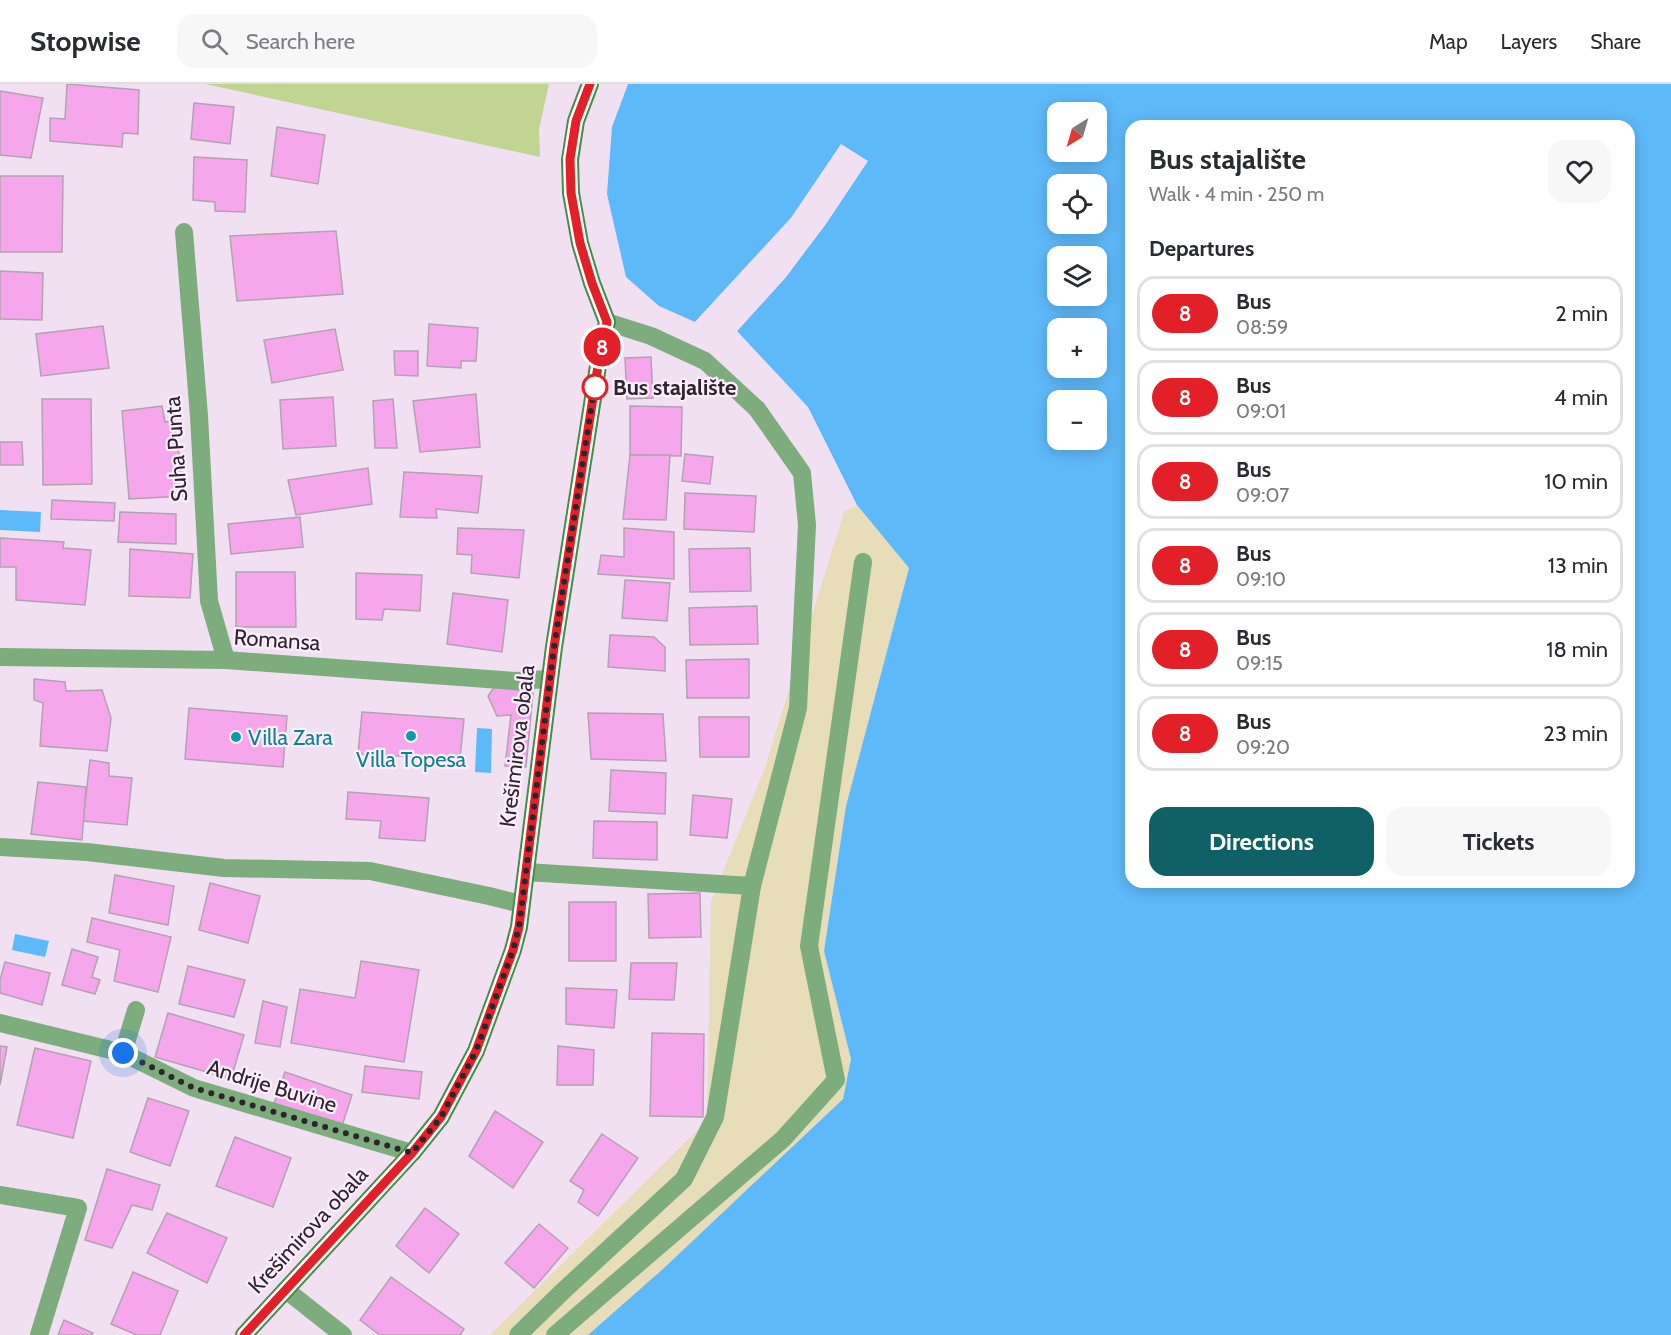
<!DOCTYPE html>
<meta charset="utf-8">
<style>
:root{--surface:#fff;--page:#f7f7f7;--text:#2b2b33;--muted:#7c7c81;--line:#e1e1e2;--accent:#106166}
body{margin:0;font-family:Cabin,sans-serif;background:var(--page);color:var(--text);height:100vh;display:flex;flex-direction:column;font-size:22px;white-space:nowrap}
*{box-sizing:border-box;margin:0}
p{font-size:20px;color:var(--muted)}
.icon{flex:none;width:33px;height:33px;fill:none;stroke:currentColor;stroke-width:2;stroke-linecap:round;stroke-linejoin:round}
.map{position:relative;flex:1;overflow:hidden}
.panel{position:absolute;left:1125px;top:36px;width:510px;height:768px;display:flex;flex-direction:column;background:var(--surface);border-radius:18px;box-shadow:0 3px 15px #0003}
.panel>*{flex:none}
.badge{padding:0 12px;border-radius:20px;font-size:21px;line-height:39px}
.needle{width:39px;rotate:217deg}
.controls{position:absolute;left:1047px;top:18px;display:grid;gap:12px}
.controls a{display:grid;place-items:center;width:60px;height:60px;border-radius:12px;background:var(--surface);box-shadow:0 3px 15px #0003;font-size:30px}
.you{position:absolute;width:30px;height:30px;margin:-15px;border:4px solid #fff;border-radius:50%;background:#1a73e8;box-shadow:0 0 0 9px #1a73e833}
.map>.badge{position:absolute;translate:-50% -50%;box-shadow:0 0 0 3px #fff}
h2{padding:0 24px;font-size:22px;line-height:54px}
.round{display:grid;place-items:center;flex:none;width:63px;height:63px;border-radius:18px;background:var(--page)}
.summary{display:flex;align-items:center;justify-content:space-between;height:102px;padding:0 24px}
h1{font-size:28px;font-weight:700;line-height:45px}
.action{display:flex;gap:12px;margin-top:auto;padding:12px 24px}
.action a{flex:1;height:69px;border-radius:18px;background:var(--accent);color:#fff;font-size:24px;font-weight:700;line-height:69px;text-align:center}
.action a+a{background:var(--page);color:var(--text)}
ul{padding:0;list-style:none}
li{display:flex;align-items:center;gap:18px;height:75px;margin:0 12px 9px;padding:0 12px;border:3px solid var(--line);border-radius:18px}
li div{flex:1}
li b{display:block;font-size:22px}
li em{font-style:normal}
li .badge{min-width:66px;font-weight:700;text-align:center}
header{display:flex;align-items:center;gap:36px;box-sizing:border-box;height:84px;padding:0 30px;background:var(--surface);border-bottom:2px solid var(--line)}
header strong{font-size:28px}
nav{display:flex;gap:33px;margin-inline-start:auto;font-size:21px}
.search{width:420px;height:54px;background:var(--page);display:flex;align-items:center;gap:15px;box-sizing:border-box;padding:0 21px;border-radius:18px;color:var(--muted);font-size:22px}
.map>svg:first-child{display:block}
</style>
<header>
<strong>Stopwise</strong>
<div class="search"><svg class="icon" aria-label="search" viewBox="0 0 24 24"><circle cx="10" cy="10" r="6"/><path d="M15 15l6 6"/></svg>Search here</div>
<nav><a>Map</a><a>Layers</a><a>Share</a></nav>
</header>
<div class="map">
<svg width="1671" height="1251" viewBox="0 0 1671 1251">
<rect width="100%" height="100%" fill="#f1e0f1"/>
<path fill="#c1d492" d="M205,0H549L539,45L540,73Z"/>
<path fill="#e7ddb8" d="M857,421L909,484L846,722L824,866L851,975L843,1015L664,1184L588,1251H490L707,1037L711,818L764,686L844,428Z"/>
<g fill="#5eb9f9" fill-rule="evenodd">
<path d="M628,0H1671V1251H588L664,1184L843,1015L851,975L824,867L846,722L909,484L857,421L808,323L737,247L786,193L867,77L841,61L791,134L695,238L659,222L626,193L607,110L612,43ZM1058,28H1096V68H1058ZM1131,42H1629V798H1131ZM1058,100H1096V140H1058ZM1058,172H1096V212H1058ZM1058,244H1096V284H1058ZM1058,316H1096V356H1058Z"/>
<path d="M0,426L41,428L40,448L0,446Z"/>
<path d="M477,644L492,645L491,689L475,688Z"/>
<path d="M15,850L49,857L45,873L12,866Z"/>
</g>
<path fill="#f1e0f1" d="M841,60L868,77L826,140L786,193L737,247V243L784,191L863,78L842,64L794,135L698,239L695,238L791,134Z"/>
<g fill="#f6a7ec" stroke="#b3a2b0" stroke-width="1.5">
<path d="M67,0L139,6L138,50L123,49L122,63L50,57V34L65,35Z"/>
<path d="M0,7L43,14L31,74L0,71Z"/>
<path d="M194,19L234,23L230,60L191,55Z"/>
<path d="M277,43L325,51L318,100L271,92Z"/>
<path d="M194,73L247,76L245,128L215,127V118L193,116Z"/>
<path d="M0,92H63L62,168H0Z"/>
<path d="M336,147L343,210L237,217L230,152Z"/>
<path d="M0,187L43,189L42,236L0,235Z"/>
<path d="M429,240L478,244L476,277H461V284L427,282Z"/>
<path d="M103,242L109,284L41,292L36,250Z"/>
<path d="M335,245L343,286L272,299L264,256Z"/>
<path d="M394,267H418V292L395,291Z"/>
<path d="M651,273L653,314L627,315L625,274Z"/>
<path d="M476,310L480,363L420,368L413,317Z"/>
<path d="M333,313L336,362L283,365L280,316Z"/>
<path d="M42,315H91L92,400L43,401Z"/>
<path d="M393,315L397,364H375L373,317Z"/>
<path d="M162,322L165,338L175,336L184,412L129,415L122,327Z"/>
<path d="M630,322L682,323L681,372L630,371Z"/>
<path d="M0,358H22L23,381H0Z"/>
<path d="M685,370L713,373L710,400L682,397Z"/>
<path d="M630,371H670L666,436L623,435Z"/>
<path d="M368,384L372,420L296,431L288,396Z"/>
<path d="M404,388L482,392L478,429L436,425L437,434L400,433Z"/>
<path d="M685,409L756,412L754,448L684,445Z"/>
<path d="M52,416L115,419L114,437L51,435Z"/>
<path d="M120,428L176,430V460L118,458Z"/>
<path d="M300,433L303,463L231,470L228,440Z"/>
<path d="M458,444L524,446L519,494L471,489L472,471L457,470Z"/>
<path d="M624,444L674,448V495L598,490L601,471L624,473Z"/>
<path d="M0,454L64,458L63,464L91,466L85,521L16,516V483H0Z"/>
<path d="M750,464L751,507L690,508L689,465Z"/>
<path d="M130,465L193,470L190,514L129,512Z"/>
<path d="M236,488H295L296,543H236Z"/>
<path d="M356,489L422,491L420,527L384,525L382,536L356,535Z"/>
<path d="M625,496L670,499L667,537L622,534Z"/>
<path d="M453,509L508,516L502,568L447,560Z"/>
<path d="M757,522L758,560L690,561L689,524Z"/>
<path d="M610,551L654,553L665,563V587L608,583Z"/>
<path d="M749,575V614H687L686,576Z"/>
<path d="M34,595L65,598L66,607L102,606L111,634L107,667L40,662L43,619L34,616Z"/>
<path d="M495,602L533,609L526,683L505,682L511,631L497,632L488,612Z"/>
<path d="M189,624L287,632L283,683L185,675Z"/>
<path d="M362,628L464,635L460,675L358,670Z"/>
<path d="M588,629L663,630L666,677L591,675Z"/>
<path d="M699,633H749V673H700Z"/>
<path d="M90,676L109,679V692L132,694L127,741L83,737Z"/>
<path d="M611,686L666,689L665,730L609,727Z"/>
<path d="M38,698L86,703L82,756L31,750Z"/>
<path d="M348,708L429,714L425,757L379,754L381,737L346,735Z"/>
<path d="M693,711L732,715L727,754L690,751Z"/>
<path d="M594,737L657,738V776L593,774Z"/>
<path d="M115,791L174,802L168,841L109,829Z"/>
<path d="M210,799L260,812L248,859L199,846Z"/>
<path d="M700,809L701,853L649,854L648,810Z"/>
<rect x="569" y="818" width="47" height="59"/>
<path d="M92,834L171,853L158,908L114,897L120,866L87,858Z"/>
<path d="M72,865L98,873L92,893L100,896L95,910L62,901Z"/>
<path d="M361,877L419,886L404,978L291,959L300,905L355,914Z"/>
<path d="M5,878L50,889L42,921L0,909V896Z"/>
<path d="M631,879H677L674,916L629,915Z"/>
<path d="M188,882L245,896L234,933L179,920Z"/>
<path d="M566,904L617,906L614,944L566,940Z"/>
<path d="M263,917L287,923L280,963L255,959Z"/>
<path d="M168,929L244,951L231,995L155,973Z"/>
<path d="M652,949L704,950L703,1033L650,1032Z"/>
<path d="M0,962L7,963L0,1001Z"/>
<path d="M558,962L594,966L593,1001H557Z"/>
<path d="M35,964L91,977L73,1054L17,1041Z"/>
<path d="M365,982L422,988L419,1015L362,1008Z"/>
<path d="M285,988L352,1011L341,1045L273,1022Z"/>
<path d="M148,1014L189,1027L170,1082L130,1068Z"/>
<path d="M495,1027L543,1058L513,1104L469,1072Z"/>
<path d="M602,1050L638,1074L598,1132L578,1118L584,1106L570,1097Z"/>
<path d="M235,1053L291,1074L273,1123L216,1102Z"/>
<path d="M107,1085L160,1101L152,1126L132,1121L112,1164L85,1156Z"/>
<path d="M425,1124L459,1150L429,1189L396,1162Z"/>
<path d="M167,1129L227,1154L207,1199L147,1169Z"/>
<path d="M539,1140L568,1164L534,1204L505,1179Z"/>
<path d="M133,1188L178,1207L160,1251H137L111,1240Z"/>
<path d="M391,1193L464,1245L460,1251H380L360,1236Z"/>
<path d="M64,1236L93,1249L92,1251H58Z"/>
</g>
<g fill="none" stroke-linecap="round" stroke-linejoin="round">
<g stroke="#7dac7d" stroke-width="18">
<path d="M526,788L752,802"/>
<path d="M286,1206L343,1251"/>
<path d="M518,1251L562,1208L684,1095L715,1033L752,802L798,624L807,441L802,389L757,325"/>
</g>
<g stroke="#7dac7d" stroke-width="18">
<path d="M184,148L199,332L209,517L226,576"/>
<path d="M607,238L651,252L705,277L757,325"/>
<path d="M0,573L226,576L515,597L550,595"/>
<path d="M0,763L87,768L224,784L370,787L489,812L521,820"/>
<path d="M0,939L123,969L136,926"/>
<path d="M123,969L194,1004L412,1069"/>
<path d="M0,1111L78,1124L39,1251"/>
<path d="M555,1251L783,1055L836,996L809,862L863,478"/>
</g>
<path stroke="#448e48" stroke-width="18" d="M244,1251L412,1069L441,1033L476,967L513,866L519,843L554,563L598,282L607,238L592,199L580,159L571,109L570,76L576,37L590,0"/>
</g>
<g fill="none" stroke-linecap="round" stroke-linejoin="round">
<g stroke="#fff" stroke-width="14">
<path id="line" d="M244,1251L412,1069L441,1033L476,967L513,866L519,843L554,563L598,282L607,238L592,199L580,159L571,109L570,75L576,37L590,0"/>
</g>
<use href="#line" stroke="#e32028" stroke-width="9"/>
<path stroke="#2c262c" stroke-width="6" stroke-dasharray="0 10.8" d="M123,969L194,1004L412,1069L441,1033L476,967L513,866L519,843L554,563L595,300V303"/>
</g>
<circle fill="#fff" stroke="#e32028" stroke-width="3" cx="595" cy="303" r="12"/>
<g fill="#0f9aa8" stroke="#feedff" stroke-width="2">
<circle cx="411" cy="652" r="6"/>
<circle cx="236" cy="653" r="6"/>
</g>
<g text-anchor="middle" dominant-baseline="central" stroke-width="4.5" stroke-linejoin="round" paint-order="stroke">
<g font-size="22" font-weight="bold" fill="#2c262c" stroke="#feedff" text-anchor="start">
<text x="613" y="303">Bus stajalište</text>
</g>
<g font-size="22" fill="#2c262c" stroke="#feedff">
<text transform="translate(176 365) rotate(-94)">Suha Punta</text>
<text transform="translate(277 556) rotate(4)">Romansa</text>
<text transform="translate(517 662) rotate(-83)">Krešimirova obala</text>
<text transform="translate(272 1002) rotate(17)">Andrije Buvine</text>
<text transform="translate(308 1146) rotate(-47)">Krešimirova obala</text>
</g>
<g font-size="22" fill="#0d838f" stroke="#feedff" text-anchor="start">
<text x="248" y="653">Villa Zara</text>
<text x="411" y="675" text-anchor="middle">Villa Topesa</text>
</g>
</g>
</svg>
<div class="controls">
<a><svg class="needle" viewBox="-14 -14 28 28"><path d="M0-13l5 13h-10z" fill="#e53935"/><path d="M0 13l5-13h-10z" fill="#7c7c81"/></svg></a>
<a><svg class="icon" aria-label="locate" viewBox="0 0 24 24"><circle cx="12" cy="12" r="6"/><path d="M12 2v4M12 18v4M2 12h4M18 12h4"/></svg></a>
<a><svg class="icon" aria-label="layers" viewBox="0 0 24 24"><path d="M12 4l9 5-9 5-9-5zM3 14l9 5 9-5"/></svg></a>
<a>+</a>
<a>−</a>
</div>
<div class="you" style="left:123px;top:969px"></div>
<b class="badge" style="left:602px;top:263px;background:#e32028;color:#fff">8</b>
<section class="panel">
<div class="summary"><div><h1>Bus stajalište</h1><p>Walk · 4 min · 250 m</p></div><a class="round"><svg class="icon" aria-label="heart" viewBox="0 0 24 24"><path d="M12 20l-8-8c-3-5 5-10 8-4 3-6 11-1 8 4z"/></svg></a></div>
<h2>Departures</h2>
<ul>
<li><span class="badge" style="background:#e32028;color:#fff">8</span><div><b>Bus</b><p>08:59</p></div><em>2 min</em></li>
<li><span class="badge" style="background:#e32028;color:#fff">8</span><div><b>Bus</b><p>09:01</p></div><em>4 min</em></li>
<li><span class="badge" style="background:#e32028;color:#fff">8</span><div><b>Bus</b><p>09:07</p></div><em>10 min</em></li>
<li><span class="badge" style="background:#e32028;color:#fff">8</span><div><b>Bus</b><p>09:10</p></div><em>13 min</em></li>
<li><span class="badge" style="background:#e32028;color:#fff">8</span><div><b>Bus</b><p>09:15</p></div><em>18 min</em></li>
<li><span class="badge" style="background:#e32028;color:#fff">8</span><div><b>Bus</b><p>09:20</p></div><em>23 min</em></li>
</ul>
<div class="action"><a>Directions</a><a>Tickets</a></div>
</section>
</div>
